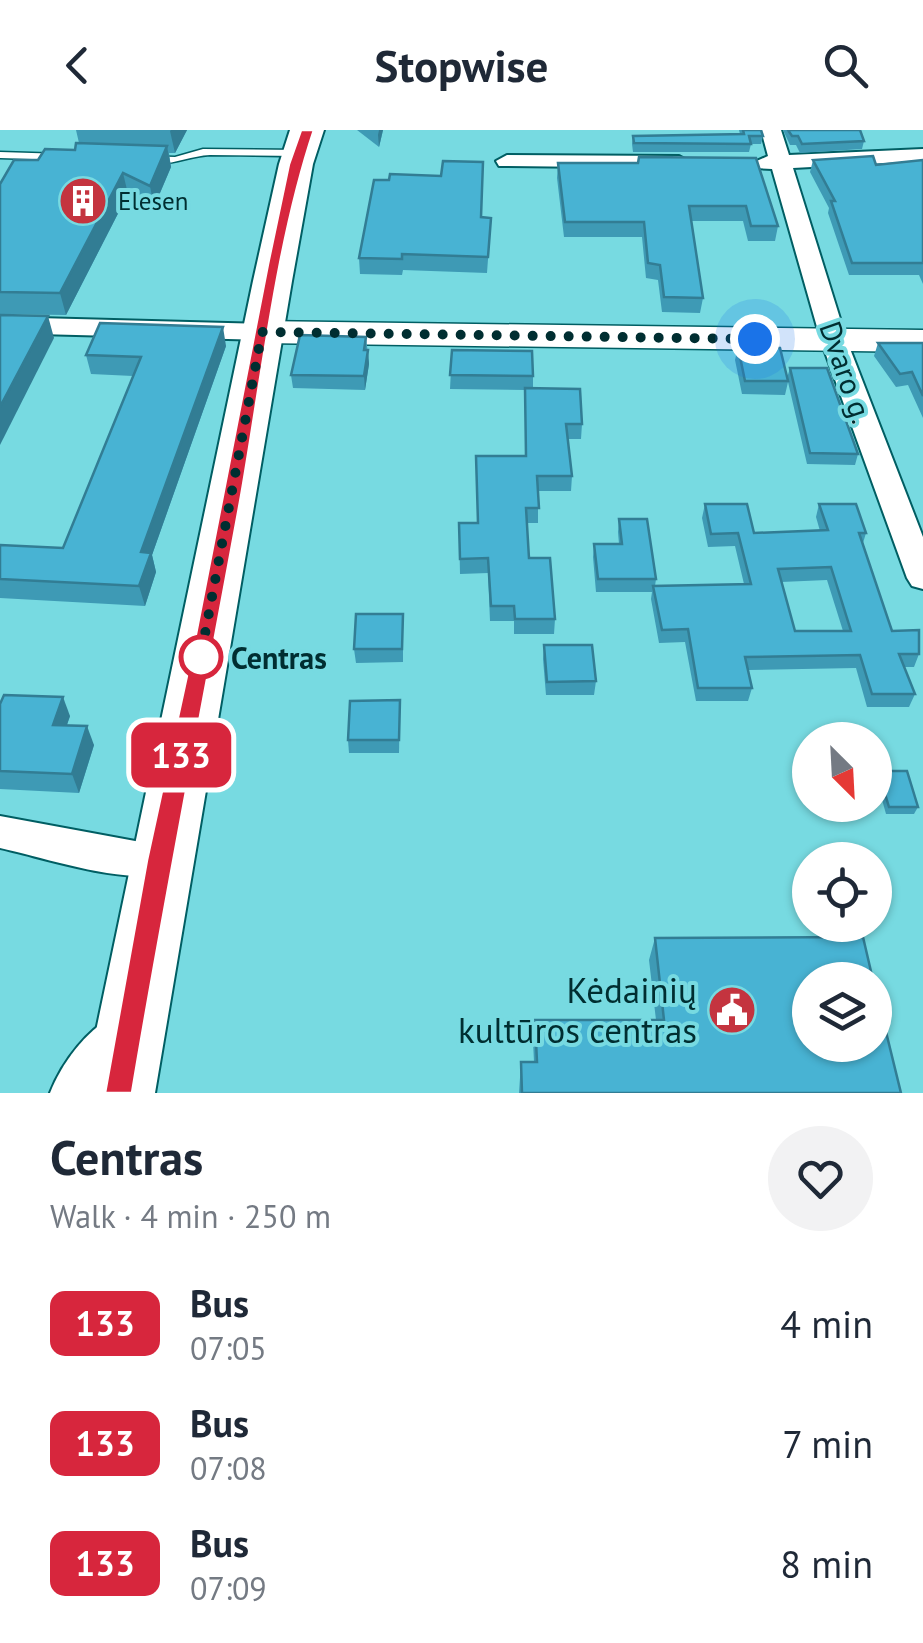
<!DOCTYPE html>
<meta charset="utf-8">
<style>
:root{--surface:#fff;--page:#f2f2f3;--text:#1f2937;--muted:#747a83}
body{margin:0;font-family:"PT Sans",sans-serif;background:var(--page);color:var(--text);height:100vh;display:flex;flex-direction:column;font-size:38px;white-space:nowrap}
*{box-sizing:border-box;margin:0}
p{font-size:32px;color:var(--muted)}
.icon{flex:none;width:55px;height:55px;fill:none;stroke:currentColor;stroke-width:2;stroke-linecap:round;stroke-linejoin:round}
.map{position:relative;height:963px;overflow:hidden}
.sheet{display:flex;flex-direction:column;background:var(--surface);flex:1}
.sheet>*{flex:none}
.badge{padding:0 20px;border-radius:15px;font-size:35px;line-height:65px}
.needle{width:65px;rotate:156deg}
.controls{position:absolute;left:792px;top:592px;display:grid;gap:20px}
.controls a{display:grid;place-items:center;width:100px;height:100px;border-radius:50%;background:var(--surface);box-shadow:0 2px 8px #0004;font-size:50px}
.you{position:absolute;width:50px;height:50px;margin:-25px;border:8px solid #fff;border-radius:50%;background:#1a73e8;box-shadow:0 0 0 15px #1a73e833}
.map>.badge{position:absolute;translate:-50% -50%;box-shadow:0 0 0 5px #fff}
.round{display:grid;place-items:center;flex:none;width:105px;height:105px;border-radius:52px;background:var(--page)}
.head{display:flex;align-items:center;justify-content:space-between;height:170px;padding:0 50px}
h1{font-size:48px;font-weight:700;line-height:75px}
ul{padding:0;list-style:none}
li{display:flex;align-items:center;gap:30px;height:120px;padding:0 50px}
li div{flex:1}
li b{display:block;font-size:38px}
li em{font-style:normal}
li .badge{min-width:110px;font-weight:700;text-align:center}
header{display:flex;justify-content:space-between;align-items:center;height:130px;padding:0 50px;background:var(--surface);font-size:45px;font-weight:700}
.map>svg:first-child{display:block}
</style>
<header><svg class="icon" aria-label="back" viewBox="0 0 24 24"><path d="M15 5l-7 7 7 7"/></svg>Stopwise<svg class="icon" aria-label="search" viewBox="0 0 24 24"><circle cx="10" cy="10" r="6"/><path d="M15 15l6 6"/></svg></header>
<div class="map">
<svg width="923" height="963" viewBox="0 0 923 963">
<rect width="100%" height="100%" fill="#77dae1"/>
<g fill="none" stroke-linecap="round" stroke-linejoin="round">
<g stroke="#005e63" stroke-width="3">
<g id="service">
<path d="M203,19L299,20L305,23L299,26C269,26 239,25 210,25C186,26 162,41 139,29L145,26L175,27Z"/>
<path d="M0,22L64,24L70,27L64,30L0,28Z"/>
</g>
</g>
<g stroke="#005e63" stroke-width="4">
<g id="minor">
<path d="M761,0H781L789,25L923,19V31L793,38L847,211L923,407V459L912,456L907,448L821,211L772,39L755,38L752,33L768,26Z"/>
<path d="M507,25L679,26L690,32L679,38L499,36L496,31Z"/>
<path d="M0,187L262,194L275,202L262,210L0,203Z"/>
<path d="M0,686L173,718L178,730L173,742C130,757 46,728 0,718Z"/>
</g>
</g>
<g stroke="#005e63" stroke-width="4">
<path id="tertiary" d="M120,883L139,891L147,909L139,927L111,963H50C62,932 89,896 120,883Z"/>
</g>
<g stroke="#005e63" stroke-width="3">
<path id="secondary" d="M262,191L923,200V222L262,213L249,210L243,202L249,194Z"/>
</g>
<g stroke="#005e63" stroke-width="4">
<path id="primary" d="M290,0H324L313,34L292,151L155,963H83L253,151L279,34Z"/>
</g>
<use href="#service" fill="#fff" fill-rule="evenodd"/>
<use href="#minor" fill="#fff" fill-rule="evenodd"/>
<use href="#tertiary" fill="#fff" fill-rule="evenodd"/>
<use href="#secondary" fill="#fff" fill-rule="evenodd"/>
<use href="#primary" fill="#fff" fill-rule="evenodd"/>
</g>
<g fill="#3e9ab5" fill-rule="evenodd">
<path d="M76,0H187L175,23H169L171,37L154,77L128,64L66,185L0,184V54L38,30L75,20L79,13Z"/>
<path d="M357,0H383L379,17Z"/>
<path d="M739,0H761L763,6L761,14H751L749,22H633L632,14L633,6L740,4Z"/>
<path d="M783,0H860L864,11L862,19L800,23L796,15H790Z"/>
<path d="M756,28L778,96L775,111H748L743,91H691L703,168L700,183L662,182L658,150L646,148L642,107H564L557,48L558,33H638Z"/>
<path d="M813,30L876,35L923,30V154L919,145H849L828,83L829,78L810,42Z"/>
<path d="M482,87L491,88L487,143L403,140L402,145L360,144L359,128Z"/>
<path d="M366,207L369,234L365,260L293,258L291,245Z"/>
<path d="M878,213H923V288L908,255L896,257L874,226Z"/>
<path d="M226,216L152,425L156,442L145,476L0,468V415L63,418L133,246L91,244L86,225Z"/>
<path d="M738,217L787,248L790,238L858,324L855,335L807,334L788,252L785,265L742,264L735,230Z"/>
<path d="M452,220L533,246V258L582,294L581,309H568L572,346L571,361H538V393H527L529,428L555,489L554,504H514V491H490L488,443L460,444L459,393H478L476,341L525,326V260L450,259Z"/>
<path d="M705,374L754,403L820,401L816,387L819,374L866,403L863,413L892,501L919,524L914,537H904L915,564L909,577H867L856,538L748,540L752,558L748,571H696L685,512L659,513L651,469L652,462H596L593,427L594,414H619L618,402L619,389L656,449L655,456L744,454L735,416L708,417L702,388ZM827,450L843,501H795L781,452Z"/>
<path d="M403,484V532L356,533L354,519Z"/>
<path d="M544,515L596,551L594,565H546L543,529Z"/>
<path d="M400,570L399,623H349L348,610Z"/>
<path d="M0,574L70,586L67,595L94,615L79,663L0,659Z"/>
<path d="M878,641L918,677L914,684H886L876,648Z"/>
<path d="M655,808L901,963H519L521,932H534L533,911L535,890H656L649,830Z"/>
</g>
<g fill="#327d94">
<path d="M171,0H187L175,23L170,1Z"/>
<path d="M379,0H383L379,17L378,5Z"/>
<path d="M167,16L171,37L154,77L150,56Z"/>
<path d="M123,43L128,64L66,185L60,163Z"/>
<path d="M48,186L54,208L0,315V277Z"/>
<path d="M223,197L226,216L152,425L156,442L145,476L139,456L141,422Z"/>
<path d="M368,220L369,234L365,260L364,246Z"/>
<path d="M63,567L70,586L60,614L53,595Z"/>
<path d="M87,596L94,615L79,663L72,644Z"/>
</g>
<g fill="#48b3d3" stroke="#327d94" stroke-width="2.5" fill-rule="evenodd">
<path d="M743,0H761L763,6H749L751,14L634,13L633,6L744,4Z"/>
<path d="M788,0H860L864,11L802,14L798,6H792Z"/>
<path d="M76,13L167,16L150,56L123,43L60,163L0,162V54L14,30H38L45,19L75,20Z"/>
<path d="M873,26L876,35L923,30V133H852L831,71H835L813,30Z"/>
<path d="M639,27L756,28L778,96H751L746,76H689L703,168L664,167L660,135L648,133L644,92H565L558,33H638Z"/>
<path d="M443,31L483,32L481,87L491,88L488,127L402,124V129L359,128L374,50H389L390,44L441,46Z"/>
<path d="M0,185L48,186L0,277Z"/>
<path d="M100,193L223,197L141,422L151,423L139,456L0,449V415L63,418L141,227L86,225Z"/>
<path d="M300,205L366,207L364,220H368L364,246L291,245Z"/>
<path d="M878,213H923V266L912,242L900,244Z"/>
<path d="M738,217L780,218L788,251H745Z"/>
<path d="M452,220L532,221L533,246L450,245Z"/>
<path d="M790,238H827L858,324L810,323Z"/>
<path d="M525,258L580,259L582,294H566L572,346H537L539,378H526L529,428H550L555,489H515L514,476H491L488,428L460,429L459,393H478L476,326H526Z"/>
<path d="M705,374H747L754,403L828,400L819,374H856L866,403H859L892,501L919,500V524H899L915,564H872L860,525L745,527L752,558H698L688,499L662,500L653,456L751,454L738,403L711,404ZM831,437L851,501H795L778,439Z"/>
<path d="M619,389H647L656,449H598L594,414H622Z"/>
<path d="M356,484H403L402,519H354Z"/>
<path d="M544,515H592L596,551L547,552Z"/>
<path d="M4,565L63,567L53,595L87,596L72,644L0,641V574Z"/>
<path d="M400,570L399,610H348L350,571Z"/>
<path d="M878,641H907L918,677H889Z"/>
<path d="M863,807L873,850H810V915H875V857L901,963H522L521,932H537L535,890H664L655,808Z"/>
</g>
<path fill="#d7263d" stroke="#fff" stroke-width="2.5" d="M301,0H314C276,113 261,254 240,372C204,569 165,765 132,963H105L147,730L196,504L268,134L289,34Z"/>
<g fill="none" stroke-linecap="round" stroke-linejoin="round">
<path stroke="#002e31" stroke-width="10" stroke-dasharray="0 18" d="M201,527L198,541L262,202L755,209"/>
</g>
<defs>
<g id="building-disc" transform="scale(2.5)"><circle r="9.5" fill="#c4343f" stroke="#77dae1"/><path d="M-4-6H4V6H1V3H-1V6H-4ZM-2.5-4.3h1.7v1.8h-1.7ZM.8-4.3h1.7v1.8H.8ZM-2.5-1h1.7V.8h-1.7ZM.8-1h1.7V.8H.8Z" fill="#fff"/></g>
<g id="civic-disc" transform="scale(2.5)"><circle r="9.5" fill="#c4343f" stroke="#77dae1"/><path d="M-.6-6.5H3V-4.5H.6V-3L4-1V1h2V6H-6V1h2V-1L-.6-3ZM-1.2 2.5V6h2.4V2.5Z" fill="#fff"/></g>
</defs>
<g fill-rule="evenodd">
<use href="#building-disc" x="83" y="71"/>
<use href="#civic-disc" x="732" y="880"/>
</g>
<circle fill="#fff" stroke="#d7263d" stroke-width="5" cx="201" cy="527" r="20"/>
<g text-anchor="middle" dominant-baseline="central" stroke-width="8" stroke-linejoin="round" paint-order="stroke">
<g font-size="25" fill="#002e31" stroke="#77dae1" text-anchor="start">
<text x="118" y="71">Elesen</text>
</g>
<g font-size="30" fill="#002e31" stroke="#77dae1">
<text transform="translate(847 242) rotate(71)">Dvaro g.</text>
</g>
<g font-size="30" font-weight="bold" fill="#002e31" stroke="#77dae1" text-anchor="start">
<text x="231" y="527">Centras</text>
</g>
<g font-size="35" fill="#002e31" stroke="#77dae1" text-anchor="end">
<text x="697" y="860">Kėdainių<tspan x="697" dy="40">kultūros centras</tspan></text>
</g>
</g>
</svg>
<div class="controls">
<a><svg class="needle" viewBox="-14 -14 28 28"><path d="M0-13l5 13h-10z" fill="#e53935"/><path d="M0 13l5-13h-10z" fill="#747a83"/></svg></a>
<a><svg class="icon" aria-label="locate" viewBox="0 0 24 24"><circle cx="12" cy="12" r="6"/><path d="M12 2v4M12 18v4M2 12h4M18 12h4"/></svg></a>
<a><svg class="icon" aria-label="layers" viewBox="0 0 24 24"><path d="M12 4l9 5-9 5-9-5zM3 14l9 5 9-5"/></svg></a>
</div>
<div class="you" style="left:755px;top:209px"></div>
<b class="badge" style="left:181px;top:625px;background:#d7263d;color:#fff">133</b>
</div>
<section class="sheet">
<div class="head"><div><h1>Centras</h1><p>Walk · 4 min · 250 m</p></div><a class="round"><svg class="icon" aria-label="heart" viewBox="0 0 24 24"><path d="M12 20l-8-8c-3-5 5-10 8-4 3-6 11-1 8 4z"/></svg></a></div>
<ul>
<li><span class="badge" style="background:#d7263d;color:#fff">133</span><div><b>Bus</b><p>07:05</p></div><em>4 min</em></li>
<li><span class="badge" style="background:#d7263d;color:#fff">133</span><div><b>Bus</b><p>07:08</p></div><em>7 min</em></li>
<li><span class="badge" style="background:#d7263d;color:#fff">133</span><div><b>Bus</b><p>07:09</p></div><em>8 min</em></li>
</ul>
</section>
